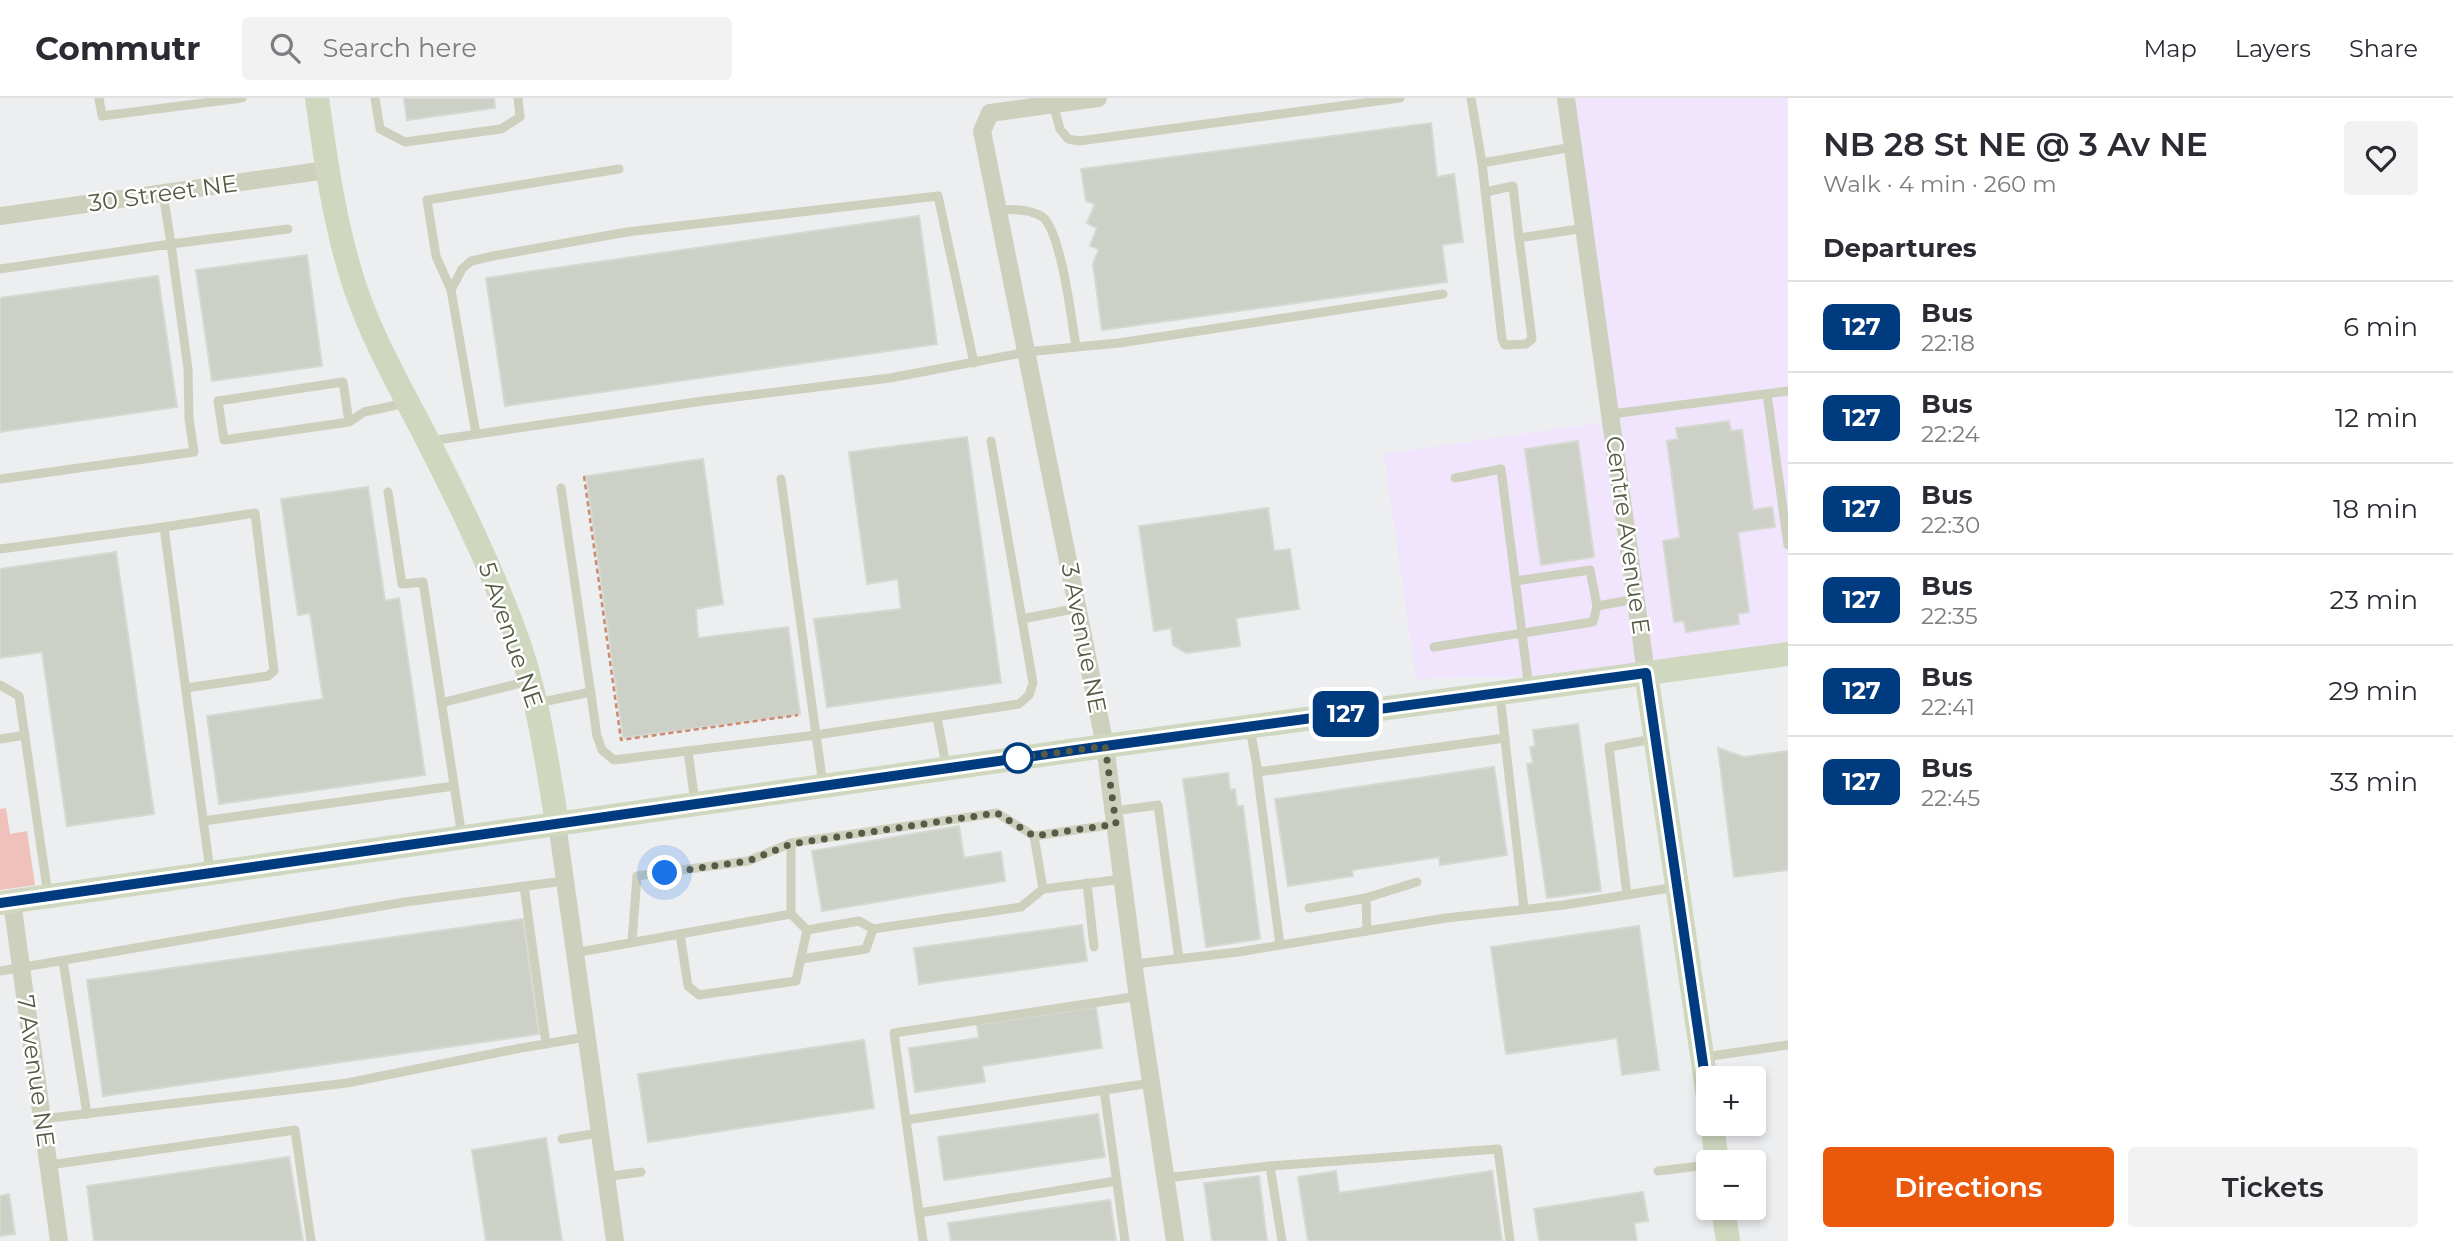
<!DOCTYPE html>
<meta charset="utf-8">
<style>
:root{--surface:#fff;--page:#f2f2f3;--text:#2b2b33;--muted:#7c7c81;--line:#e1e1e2;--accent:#ea580c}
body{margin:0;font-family:Montserrat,sans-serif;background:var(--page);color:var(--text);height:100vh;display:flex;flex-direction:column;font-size:26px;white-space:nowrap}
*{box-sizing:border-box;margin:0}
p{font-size:23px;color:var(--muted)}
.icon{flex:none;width:38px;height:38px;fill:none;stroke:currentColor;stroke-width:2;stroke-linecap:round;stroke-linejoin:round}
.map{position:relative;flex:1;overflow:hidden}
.drawer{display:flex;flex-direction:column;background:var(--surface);width:665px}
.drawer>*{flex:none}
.badge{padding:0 14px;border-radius:10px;font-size:24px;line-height:46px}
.buttons{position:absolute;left:1696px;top:968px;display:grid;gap:14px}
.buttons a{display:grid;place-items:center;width:70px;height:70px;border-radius:7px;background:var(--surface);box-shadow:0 4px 10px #0003;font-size:35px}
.you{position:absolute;width:35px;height:35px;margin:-18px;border:5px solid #fff;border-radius:50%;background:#1a73e8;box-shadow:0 0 0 10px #1a73e833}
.map>.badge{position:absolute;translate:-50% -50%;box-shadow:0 0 0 4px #fff}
h2{padding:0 35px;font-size:26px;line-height:63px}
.round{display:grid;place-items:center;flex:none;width:74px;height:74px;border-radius:7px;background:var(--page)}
.headline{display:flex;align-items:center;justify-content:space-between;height:119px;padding:0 35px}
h1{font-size:33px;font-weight:600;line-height:52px}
.button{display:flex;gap:14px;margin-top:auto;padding:14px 35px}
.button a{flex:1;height:80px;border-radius:7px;background:var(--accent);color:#fff;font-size:28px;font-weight:600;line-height:80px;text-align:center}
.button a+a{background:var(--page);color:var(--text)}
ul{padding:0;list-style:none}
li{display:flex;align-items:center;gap:21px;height:91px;padding:0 35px;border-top:2px solid var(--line)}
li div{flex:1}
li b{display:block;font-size:26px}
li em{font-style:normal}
li .badge{min-width:77px;font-weight:700;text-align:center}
header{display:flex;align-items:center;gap:42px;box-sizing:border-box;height:98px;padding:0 35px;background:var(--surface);border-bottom:2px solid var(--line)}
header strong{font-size:33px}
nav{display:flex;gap:38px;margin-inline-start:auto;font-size:24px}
.search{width:490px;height:63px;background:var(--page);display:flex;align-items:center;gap:18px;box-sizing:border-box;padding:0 24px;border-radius:7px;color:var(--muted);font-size:26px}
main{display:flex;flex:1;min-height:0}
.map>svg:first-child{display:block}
</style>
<header>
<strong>Commutr</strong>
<div class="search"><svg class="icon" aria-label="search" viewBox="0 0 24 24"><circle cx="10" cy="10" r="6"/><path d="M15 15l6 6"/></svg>Search here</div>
<nav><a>Map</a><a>Layers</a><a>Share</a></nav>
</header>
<main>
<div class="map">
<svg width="1788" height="1143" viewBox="0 0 1788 1143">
<rect width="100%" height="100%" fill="#edeef0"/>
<path fill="#f0e5fc" d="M1566,0H1788V556L1646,575L1416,581L1384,356L1612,323Z"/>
<path fill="#efc1ba" d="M6,710L10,736L27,733L35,787L0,792V711Z"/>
<g fill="#cdd0c7" stroke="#d5d9d1" stroke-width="2">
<path d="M404,0H494L495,10L407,22Z"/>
<path d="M1431,25L1437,79L1454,76L1463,144L1442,147L1447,184L1102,232L1093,166L1099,151L1090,148L1097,130L1087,125L1095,106L1086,103L1081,71Z"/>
<path d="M919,118L937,246L505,308L486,180Z"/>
<path d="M307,157L322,268L212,283L196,172Z"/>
<path d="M158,178L177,309L0,334V200Z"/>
<path d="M1729,323L1731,333L1742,332L1753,412L1772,409L1775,429L1738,434L1749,514L1738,516L1739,526L1686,534L1684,523L1674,524L1663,443L1680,440L1667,343L1678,341L1676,330Z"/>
<path d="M967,339L1001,585L827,609L814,521L901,511L898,481L867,486L849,354Z"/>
<path d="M1578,343L1594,459L1541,467L1525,351Z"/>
<path d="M703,361L723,506L696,511L698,540L788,529L800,616L623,640L586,378Z"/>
<path d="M368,389L385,503L399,500L425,677L219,706L207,618L323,601L310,515L298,517L281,401Z"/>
<path d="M1268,410L1274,453L1290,451L1299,511L1236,520L1240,548L1186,555L1173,547L1171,530L1154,533L1139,428Z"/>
<path d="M116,454L154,716L67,728L42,554L0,560V471Z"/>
<path d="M1578,626L1601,793L1547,800L1527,666L1533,665L1530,649L1535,648L1533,632Z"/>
<path d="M1718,650L1744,659L1788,653V772L1734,779Z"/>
<path d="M1494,669L1507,757L1440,767L1439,759L1352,772L1353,778L1288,788L1275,701Z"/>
<path d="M1228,675L1230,692L1235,691L1237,708H1243L1260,841L1206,849L1183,681Z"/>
<path d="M959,728L964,760L1001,754L1005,783L822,813L812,753Z"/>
<path d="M523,821L539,936L103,998L87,882Z"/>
<path d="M1082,827L1087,863L919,886L914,850Z"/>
<path d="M1639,828L1659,972L1622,977L1617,940L1506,956L1491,849Z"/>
<path d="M1096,909L1102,950L982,968L985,984L915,994L909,950L979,940L977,927Z"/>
<path d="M864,942L874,1010L648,1044L638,976Z"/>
<path d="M1098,1016L1105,1059L944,1082L938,1039Z"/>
<path d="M546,1040L562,1143H486L472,1052Z"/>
<path d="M289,1059L303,1143H94L87,1088Z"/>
<path d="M1336,1073L1339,1095L1492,1073L1502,1143H1308L1298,1079Z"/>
<path d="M1259,1078L1267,1143H1212L1204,1085Z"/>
<path d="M1643,1094L1648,1123L1634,1125L1637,1143H1539L1534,1111Z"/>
<path d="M9,1096L15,1136L0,1138V1098Z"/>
<path d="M1110,1102L1116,1143H951L948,1125Z"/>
</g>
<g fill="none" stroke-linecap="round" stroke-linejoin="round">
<path stroke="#ce8a71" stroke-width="2.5" stroke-dasharray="5 3.5" stroke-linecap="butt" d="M584,378L621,642L798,617"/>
<g stroke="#ccd0bd" stroke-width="9">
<path d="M99,0L102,18L242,0"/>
<path d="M375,0L380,31L405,44L501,31L520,19L518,0"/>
<path d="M1471,0L1482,65"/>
<path d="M1053,6L1060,31L1068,41L1079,43L1400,0"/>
<path d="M1573,49L1482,65L1502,241L1505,247L1526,246L1532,241L1519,140L1585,130"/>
<path d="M1485,94L1513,88L1519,140"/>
<path d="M163,95L171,146L288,131"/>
<path d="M0,171L171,146L188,271L189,321L194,354L0,381"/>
<path d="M451,192L462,171L471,163L493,158L627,134L938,98L974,265"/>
<path d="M1076,249L1119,245L1443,196"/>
<path d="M1767,296L1788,447"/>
<path d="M1612,316L1788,293"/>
<path d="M349,324L343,284L218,303L224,342L349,324L364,314L406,305"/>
<path d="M476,336L451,192L436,158L427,102L619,71"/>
<path d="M430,343L703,303L890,280L1027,254L1076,249C1072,225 1061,129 1041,118C1029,111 1012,111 998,112"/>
<path d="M1455,380L1501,371L1529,590"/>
<path d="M781,381L816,637L1019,606L1029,597L1033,585L991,343"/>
<path d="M561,390L597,638L602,652L614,662L816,637L823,686"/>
<path d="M388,394L402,486L423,484L462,739"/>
<path d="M0,451L164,429"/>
<path d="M1597,508L1636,501"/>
<path d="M1022,521L1078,510"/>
<path d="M1434,549L1593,524L1597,508L1590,472L1515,483"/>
<path d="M0,587L19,598L48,797"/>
<path d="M186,590L268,578L274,573L255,415L164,429L210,773"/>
<path d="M1500,597L1524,811"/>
<path d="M441,605L529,583"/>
<path d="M537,605L591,594"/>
<path d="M937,619L946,668"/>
<path d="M1250,631L1258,674L1505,640"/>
<path d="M0,641L25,637"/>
<path d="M688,653L695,704"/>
<path d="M1257,672L1280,847"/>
<path d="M1114,713L1158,707L1179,861"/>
<path d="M203,723L454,688"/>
<path d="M1116,726L1034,738L1043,791L1123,781"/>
<path d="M791,745V816"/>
<path d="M1087,785L1094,849"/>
<path d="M524,788L546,946"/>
<path d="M1627,797L1609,649L1653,641"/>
<path d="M1366,800L1417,784"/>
<path d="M1309,810L1366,800L1367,833"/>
<path d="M680,836L688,888L699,897L796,883L807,832"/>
<path d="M632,844L637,778L748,763L791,745L997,715L1034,738"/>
<path d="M574,855L791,816L807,832L859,823L873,831L1021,809L1043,791"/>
<path d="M801,861L866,851L873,831"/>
<path d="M63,863L87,1016"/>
<path d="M1134,866L1238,854L1446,820L1564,807L1676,789"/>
<path d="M0,873L405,804L564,783"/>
<path d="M1704,959L1788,947"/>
<path d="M1104,992L1125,1143"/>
<path d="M42,1021L347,985L521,950L586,939"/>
<path d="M906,1022L894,935L1139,898"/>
<path d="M562,1041L599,1035"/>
<path d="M49,1067L295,1032L311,1143"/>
<path d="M1270,1068L1498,1051L1510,1143"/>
<path d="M1658,1073L1708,1067"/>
<path d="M605,1079L641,1074"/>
<path d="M1165,1080L1270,1068L1282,1143"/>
<path d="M919,1115L1116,1083"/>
<path d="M923,1143L906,1022L1151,985"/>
</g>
<g stroke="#ccd0bd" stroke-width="18">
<path d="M1098,0L990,15L982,33L1105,648L1136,885L1175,1143"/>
<path d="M1566,0L1646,575"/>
<path d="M0,118L327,72"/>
<path d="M557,725L615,1143"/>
<path d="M12,804L59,1143"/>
</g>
<g stroke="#d0d7bf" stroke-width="24">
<path d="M317,0C326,65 335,130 356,192C374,245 404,296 429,345C460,405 489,466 513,529C537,592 546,658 557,725"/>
<path d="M1646,575L1708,999"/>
<path d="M0,805L1105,648L1788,556"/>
<path d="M1712,1026L1717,1064"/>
<path d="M1723,1110L1728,1143"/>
</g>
</g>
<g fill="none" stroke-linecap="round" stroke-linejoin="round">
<g stroke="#fff" stroke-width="16">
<path id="line" d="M0,805L1083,651L1646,575L1708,1000"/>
</g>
<use href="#line" stroke="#003b80" stroke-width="10"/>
<path stroke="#565b45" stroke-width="7" stroke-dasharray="0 12.6" d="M665,775L748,763L791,746L997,715L1034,738L1116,726L1105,648L1018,660"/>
</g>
<circle fill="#fff" stroke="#003b80" stroke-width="3.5" cx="1018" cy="660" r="14"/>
<g text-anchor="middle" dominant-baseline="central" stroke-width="5" stroke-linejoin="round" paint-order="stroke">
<g font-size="24" fill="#565b45" stroke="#fff">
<text transform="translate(163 95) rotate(-8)">30 Street NE</text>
<text transform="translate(1628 437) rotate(82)">Centre Avenue E</text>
<text transform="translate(511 537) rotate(71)">5 Avenue NE</text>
<text transform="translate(1084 540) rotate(79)">3 Avenue NE</text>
<text transform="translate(36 973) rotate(82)">7 Avenue NE</text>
</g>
</g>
</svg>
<div class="buttons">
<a>+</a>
<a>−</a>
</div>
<div class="you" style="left:665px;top:775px"></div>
<b class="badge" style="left:1346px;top:616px;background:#003b80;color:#fff">127</b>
</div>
<section class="drawer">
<div class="headline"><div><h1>NB 28 St NE @ 3 Av NE</h1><p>Walk · 4 min · 260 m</p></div><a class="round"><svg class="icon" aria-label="heart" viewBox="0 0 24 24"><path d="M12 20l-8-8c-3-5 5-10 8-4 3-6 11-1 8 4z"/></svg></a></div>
<h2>Departures</h2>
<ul>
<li><span class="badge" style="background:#003b80;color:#fff">127</span><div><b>Bus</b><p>22:18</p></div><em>6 min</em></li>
<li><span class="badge" style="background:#003b80;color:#fff">127</span><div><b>Bus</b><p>22:24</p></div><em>12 min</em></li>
<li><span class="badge" style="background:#003b80;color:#fff">127</span><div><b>Bus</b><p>22:30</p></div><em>18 min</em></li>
<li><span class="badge" style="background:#003b80;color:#fff">127</span><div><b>Bus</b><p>22:35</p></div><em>23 min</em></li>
<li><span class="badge" style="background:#003b80;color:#fff">127</span><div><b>Bus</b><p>22:41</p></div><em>29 min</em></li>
<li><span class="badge" style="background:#003b80;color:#fff">127</span><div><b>Bus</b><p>22:45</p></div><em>33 min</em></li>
</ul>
<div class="button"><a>Directions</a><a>Tickets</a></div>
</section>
</main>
